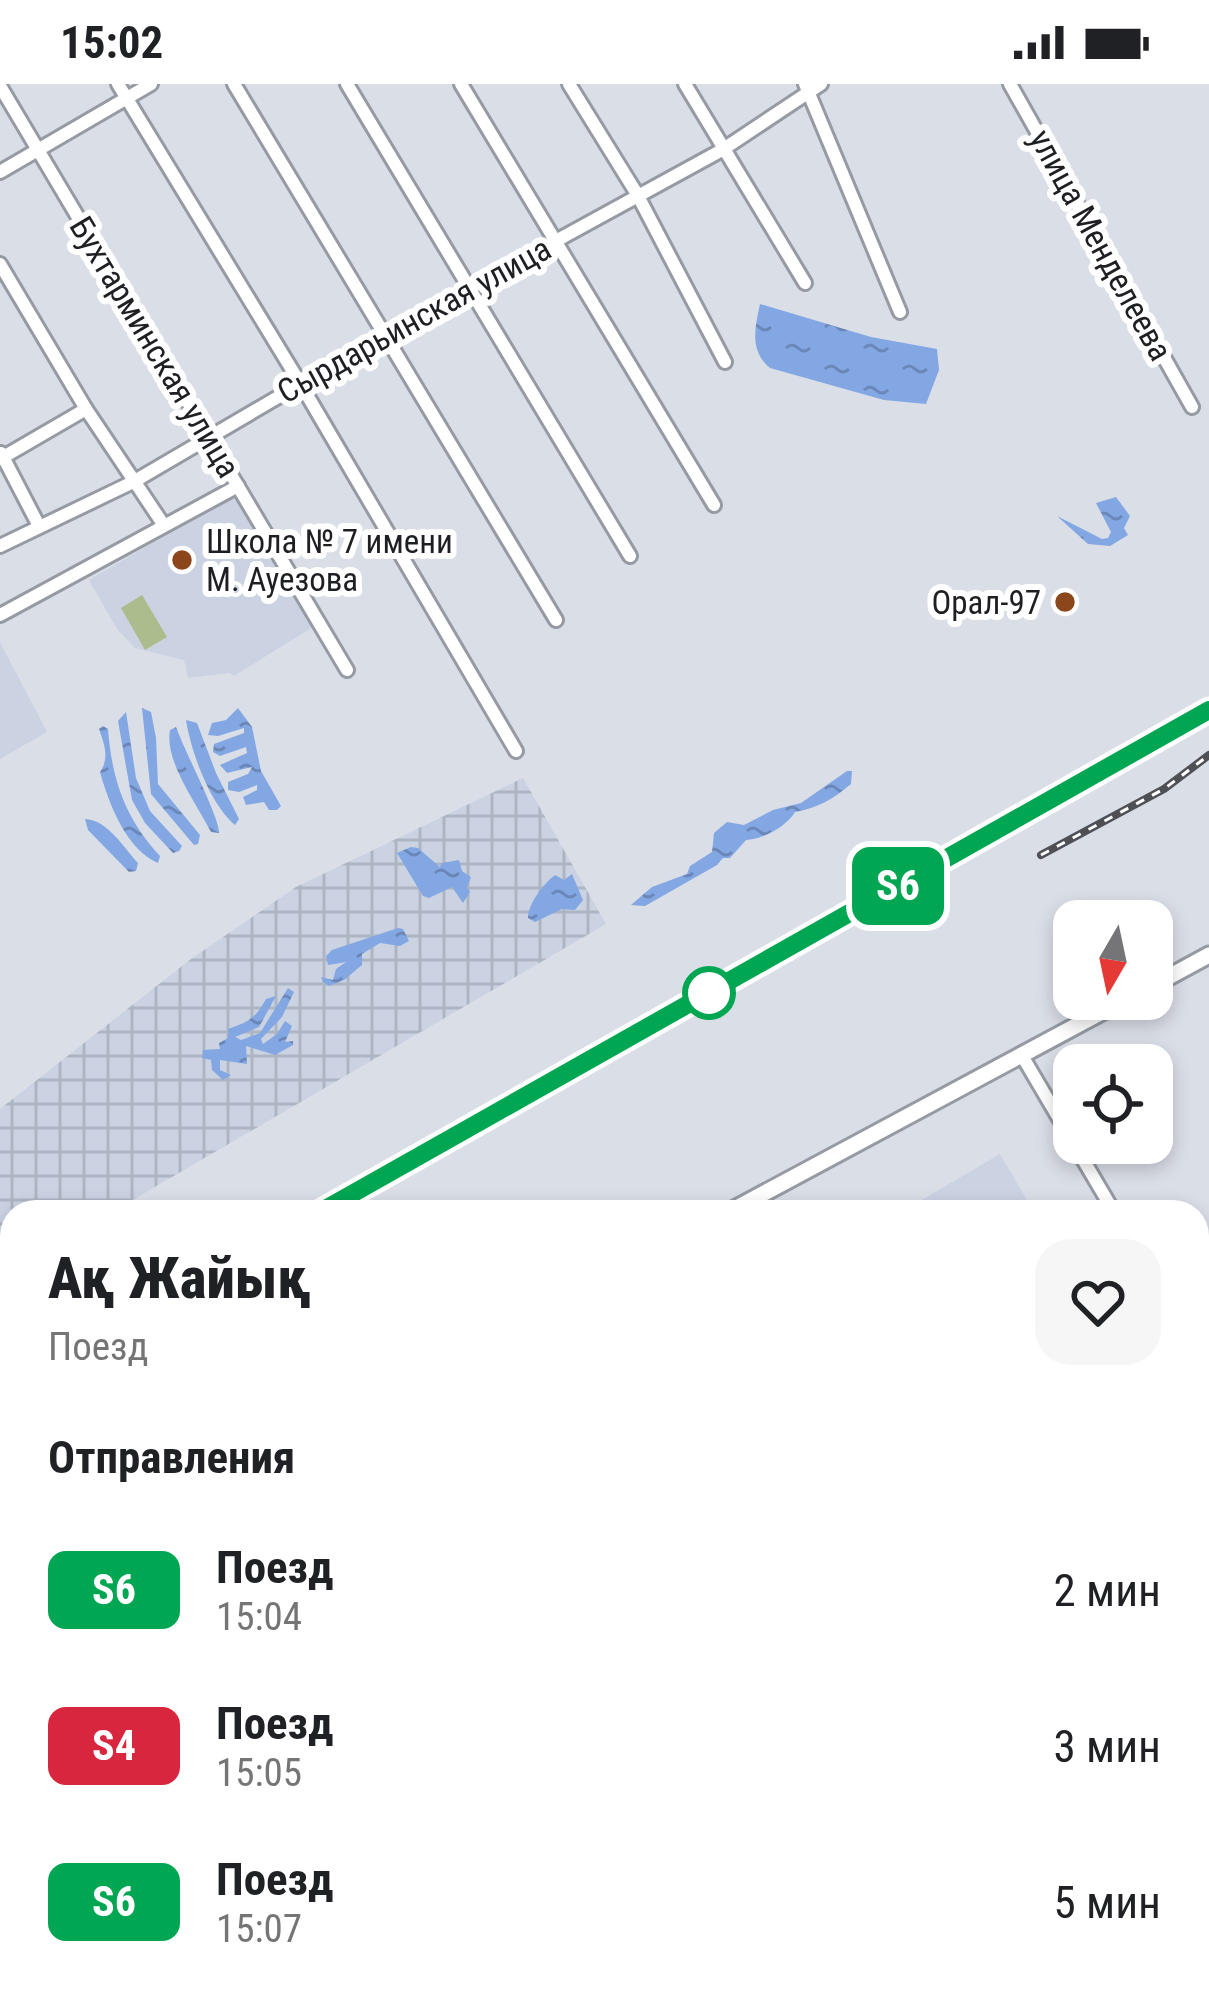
<!DOCTYPE html>
<html lang="ru">
<meta charset="utf-8">
<style>
:root{--surface:#fff;--page:#f6f6f6;--text:#202124;--muted:#757577}
body{margin:0;font-family:"Roboto Condensed",sans-serif;background:var(--page);color:var(--text);height:100vh;display:flex;flex-direction:column;font-size:45px;white-space:nowrap}
*{box-sizing:border-box;margin:0}
p{font-size:39px;color:var(--muted)}
.icon{flex:none;width:66px;height:66px;fill:none;stroke:currentColor;stroke-width:2;stroke-linecap:round;stroke-linejoin:round}
.map{position:relative;flex:1;overflow:hidden}
.details{position:absolute;left:0px;top:1116px;width:1209px;height:807px;display:flex;flex-direction:column;background:var(--surface);border-radius:36px 36px 0 0;box-shadow:0 6px 18px #0003}
.details>*{flex:none}
.badge{padding:0 24px;border-radius:18px;font-size:42px;line-height:78px}
.needle{width:78px;rotate:189deg}
.fabs{position:absolute;left:1053px;top:816px;display:grid;gap:24px}
.fabs a{display:grid;place-items:center;width:120px;height:120px;border-radius:24px;background:var(--surface);box-shadow:0 6px 18px #0003;font-size:60px}
.map>.badge{position:absolute;translate:-50% -50%;box-shadow:0 0 0 6px #fff}
h2{padding:0 48px;font-size:45px;line-height:108px}
.round{display:grid;place-items:center;flex:none;width:126px;height:126px;border-radius:36px;background:var(--page)}
.headline{display:flex;align-items:center;justify-content:space-between;height:204px;padding:0 48px}
h1{font-size:57px;font-weight:800;line-height:90px}
ul{padding:0;list-style:none}
li{display:flex;align-items:center;gap:36px;height:156px;padding:0 48px}
li div{flex:1}
li b{display:block;font-size:45px}
li em{font-style:normal}
li .badge{min-width:132px;font-weight:700;text-align:center}
.status{display:flex;justify-content:space-between;align-items:center;height:84px;padding:0 60px;background:var(--surface);direction:ltr}
.status svg{height:33px;fill:currentColor}
.map>svg:first-child{display:block}
</style>
<div class="status"><b>15:02</b><svg viewBox="0 0 49 12"><path d="M0 12V9h3v3zM5 12V6h3v6zM10 12V3h3v9zM15 12V0h3v12zM26 1h20v11H26zM47 4h2v5h-2z"/></svg></div>
<div class="map">
<svg width="1209" height="1922" viewBox="0 0 1209 1922">
<defs>
<pattern id="industrial-grid" width="8" height="8" patternUnits="userSpaceOnUse" patternTransform="scale(3)"><rect width="8" height="8" fill="#cbd3e3"/><path d="M0 4h8M4 0v8" fill="none" stroke="#aeb5c2"/></pattern>
<pattern id="water-ripples" width="26" height="14" patternUnits="userSpaceOnUse" patternTransform="scale(3)"><rect width="26" height="14" fill="#82a7e3"/><path d="M2 4q2-2 4 0t4 0M15 11q2-2 4 0t4 0" fill="none" stroke="#6a87b8"/></pattern>
</defs>
<rect width="100%" height="100%" fill="#dadee7"/>
<g fill="#cbd3e3">
<path d="M234,411L313,543L234,592L229,589L188,594L184,576L135,564L117,545L89,496Z"/>
<path d="M0,558L47,648L0,675Z"/>
<path d="M1000,1070L1034,1128H901Z"/>
</g>
<path fill="url(#industrial-grid)" d="M523,694L606,840L112,1128H12V1190L0,1202V1025L191,875L296,803Z"/>
<path fill="#adbc8c" d="M142,511L167,553L145,566L121,524Z"/>
<g fill="url(#water-ripples)">
<path d="M760,220L871,253L937,265L939,286L926,320L884,316L770,284C749,266 755,244 760,220Z"/>
<path d="M1116,413L1130,432L1124,444L1128,451L1110,462L1088,460L1057,432L1102,455L1108,454L1111,448L1096,419Z"/>
<path d="M142,624L151,628L156,654L158,700L200,751L198,760L194,761L151,710Z"/>
<path d="M238,624L252,643L261,687L281,722L277,726H269L264,718L246,721L243,713L257,706V701L239,708L228,706V698L248,690L252,683L227,689L220,681L247,669L246,663L220,672L213,668L214,660L244,649V644L218,652L208,651L212,639L226,636Z"/>
<path d="M126,628L136,694L150,727L182,762L179,767L173,769L145,739L132,716L118,637Z"/>
<path d="M186,636L197,639L216,689L239,735L235,741C210,720 191,668 186,636Z"/>
<path d="M103,642L108,645C112,696 125,734 160,772L158,779C126,765 109,720 100,688C110,674 104,659 99,645Z"/>
<path d="M176,643C184,666 220,734 219,749L211,748C197,720 164,677 170,646Z"/>
<path d="M847,687H852L851,700C833,715 818,724 795,728C787,742 762,756 746,756L730,774H723L717,781L645,822L631,821L652,803L687,790L690,782L712,768L714,749L727,738L744,741L773,726L801,719Z"/>
<path d="M85,735C108,736 123,763 138,779L136,787L129,788L88,746Z"/>
<path d="M411,763L418,764L440,783L442,779L459,776L462,787L471,793L467,803L470,808L463,819L452,803L429,814L423,812L397,769Z"/>
<path d="M572,790L583,816L575,826L562,825L535,838L528,834C528,820 544,799 555,791L564,796Z"/>
<path d="M398,844L403,845L409,857L400,862L380,859L362,870V881L344,896L329,902L323,898L321,893L333,896L336,885L346,878L328,881L326,872L332,866Z"/>
<path d="M288,904L294,908L282,933L261,955L263,960L277,950L285,937L292,942L285,958L293,957V961L275,971L246,962L247,980L220,976V986L231,991L223,996L212,986L211,976L202,974L203,966L220,965L219,959L228,954V945C248,938 255,935 266,915L276,912L259,943L235,953L241,956L260,949Z"/>
</g>
<g fill="none" stroke-linecap="round" stroke-linejoin="round">
<g stroke="#969aa2" stroke-width="18">
<g id="minor">
<path d="M118,0L300,299L516,667"/>
<path d="M234,0L556,536"/>
<path d="M347,0L630,472"/>
<path d="M461,0L714,421"/>
<path d="M569,0L637,110L725,278"/>
<path d="M685,0L805,199"/>
<path d="M805,0L900,228"/>
<path d="M1010,0L1192,323"/>
<path d="M0,2L347,586"/>
<path d="M0,88L151,0"/>
<path d="M0,180L86,325L163,440"/>
<path d="M1,369L39,442"/>
<path d="M0,375L86,325"/>
<path d="M0,462L133,398L384,251L722,66L821,0"/>
<path d="M0,531L238,402"/>
<path d="M1021,970L1114,1128"/>
<path d="M1197,1219L1209,1223"/>
<path d="M1197,1342L1209,1346"/>
<path d="M1197,1643L1209,1647"/>
<path d="M745,1911L751,1922"/>
</g>
</g>
<g stroke="#969aa2" stroke-width="21">
<g id="major">
<path d="M1152,902L1209,871"/>
<path d="M729,1128L1126,915"/>
<path d="M1197,1277L1209,1249"/>
<path d="M0,1470L12,1464"/>
<path d="M241,1911L243,1922"/>
<path d="M1020,1922L1022,1911"/>
</g>
</g>
<use href="#minor" stroke="#fff" stroke-width="12"/>
<use href="#major" stroke="#fff" stroke-width="15"/>
<g stroke="#4e5055" stroke-width="8">
<g id="rail">
<path d="M1041,771L1164,705L1209,671"/>
<path d="M320,1128L1209,626"/>
<path d="M0,1308L12,1302"/>
<path d="M0,1334L12,1323"/>
</g>
</g>
<use href="#rail" stroke="#fff" stroke-width="3" stroke-dasharray="9" stroke-linecap="butt"/>
</g>
<g fill="none" stroke-linecap="round" stroke-linejoin="round">
<g stroke="#fff" stroke-width="27">
<path id="line" d="M320,1128L1209,626"/>
</g>
<use href="#line" stroke="#00a651" stroke-width="18"/>
</g>
<g fill="#8b461c" stroke="#fff" stroke-width="4.5">
<circle cx="182" cy="476" r="12"/>
<circle cx="1065" cy="518" r="12"/>
</g>
<circle fill="#fff" stroke="#00a651" stroke-width="6" cx="709" cy="909" r="24"/>
<g text-anchor="middle" dominant-baseline="central" stroke-width="12" stroke-linejoin="round" paint-order="stroke">
<g font-size="33" fill="#1e1f23" stroke="#fff">
<text transform="translate(1101 161) rotate(61)">улица Менделеева</text>
<text transform="translate(414 236) rotate(-29)">Сырдарьинская улица</text>
<text transform="translate(155 263) rotate(59)">Бухтарминская улица</text>
</g>
<g font-size="33" fill="#1e1f23" stroke="#fff" text-anchor="start">
<text x="206" y="457">Школа № 7 имени<tspan x="206" dy="38">М. Ауезова</tspan></text>
<text x="1041" y="518" text-anchor="end">Орал-97</text>
</g>
</g>
</svg>
<div class="fabs">
<a><svg class="needle" viewBox="-14 -14 28 28"><path d="M0-13l5 13h-10z" fill="#e53935"/><path d="M0 13l5-13h-10z" fill="#757577"/></svg></a>
<a><svg class="icon" aria-label="locate" viewBox="0 0 24 24"><circle cx="12" cy="12" r="6"/><path d="M12 2v4M12 18v4M2 12h4M18 12h4"/></svg></a>
</div>
<b class="badge" style="left:898px;top:802px;background:#00a651;color:#fff">S6</b>
<section class="details">
<div class="headline"><div><h1>Ақ Жайық</h1><p>Поезд</p></div><a class="round"><svg class="icon" aria-label="heart" viewBox="0 0 24 24"><path d="M12 20l-8-8c-3-5 5-10 8-4 3-6 11-1 8 4z"/></svg></a></div>
<h2>Отправления</h2>
<ul>
<li><span class="badge" style="background:#00a651;color:#fff">S6</span><div><b>Поезд</b><p>15:04</p></div><em>2 мин</em></li>
<li><span class="badge" style="background:#d7263d;color:#fff">S4</span><div><b>Поезд</b><p>15:05</p></div><em>3 мин</em></li>
<li><span class="badge" style="background:#00a651;color:#fff">S6</span><div><b>Поезд</b><p>15:07</p></div><em>5 мин</em></li>
</ul>
</section>
</div>
